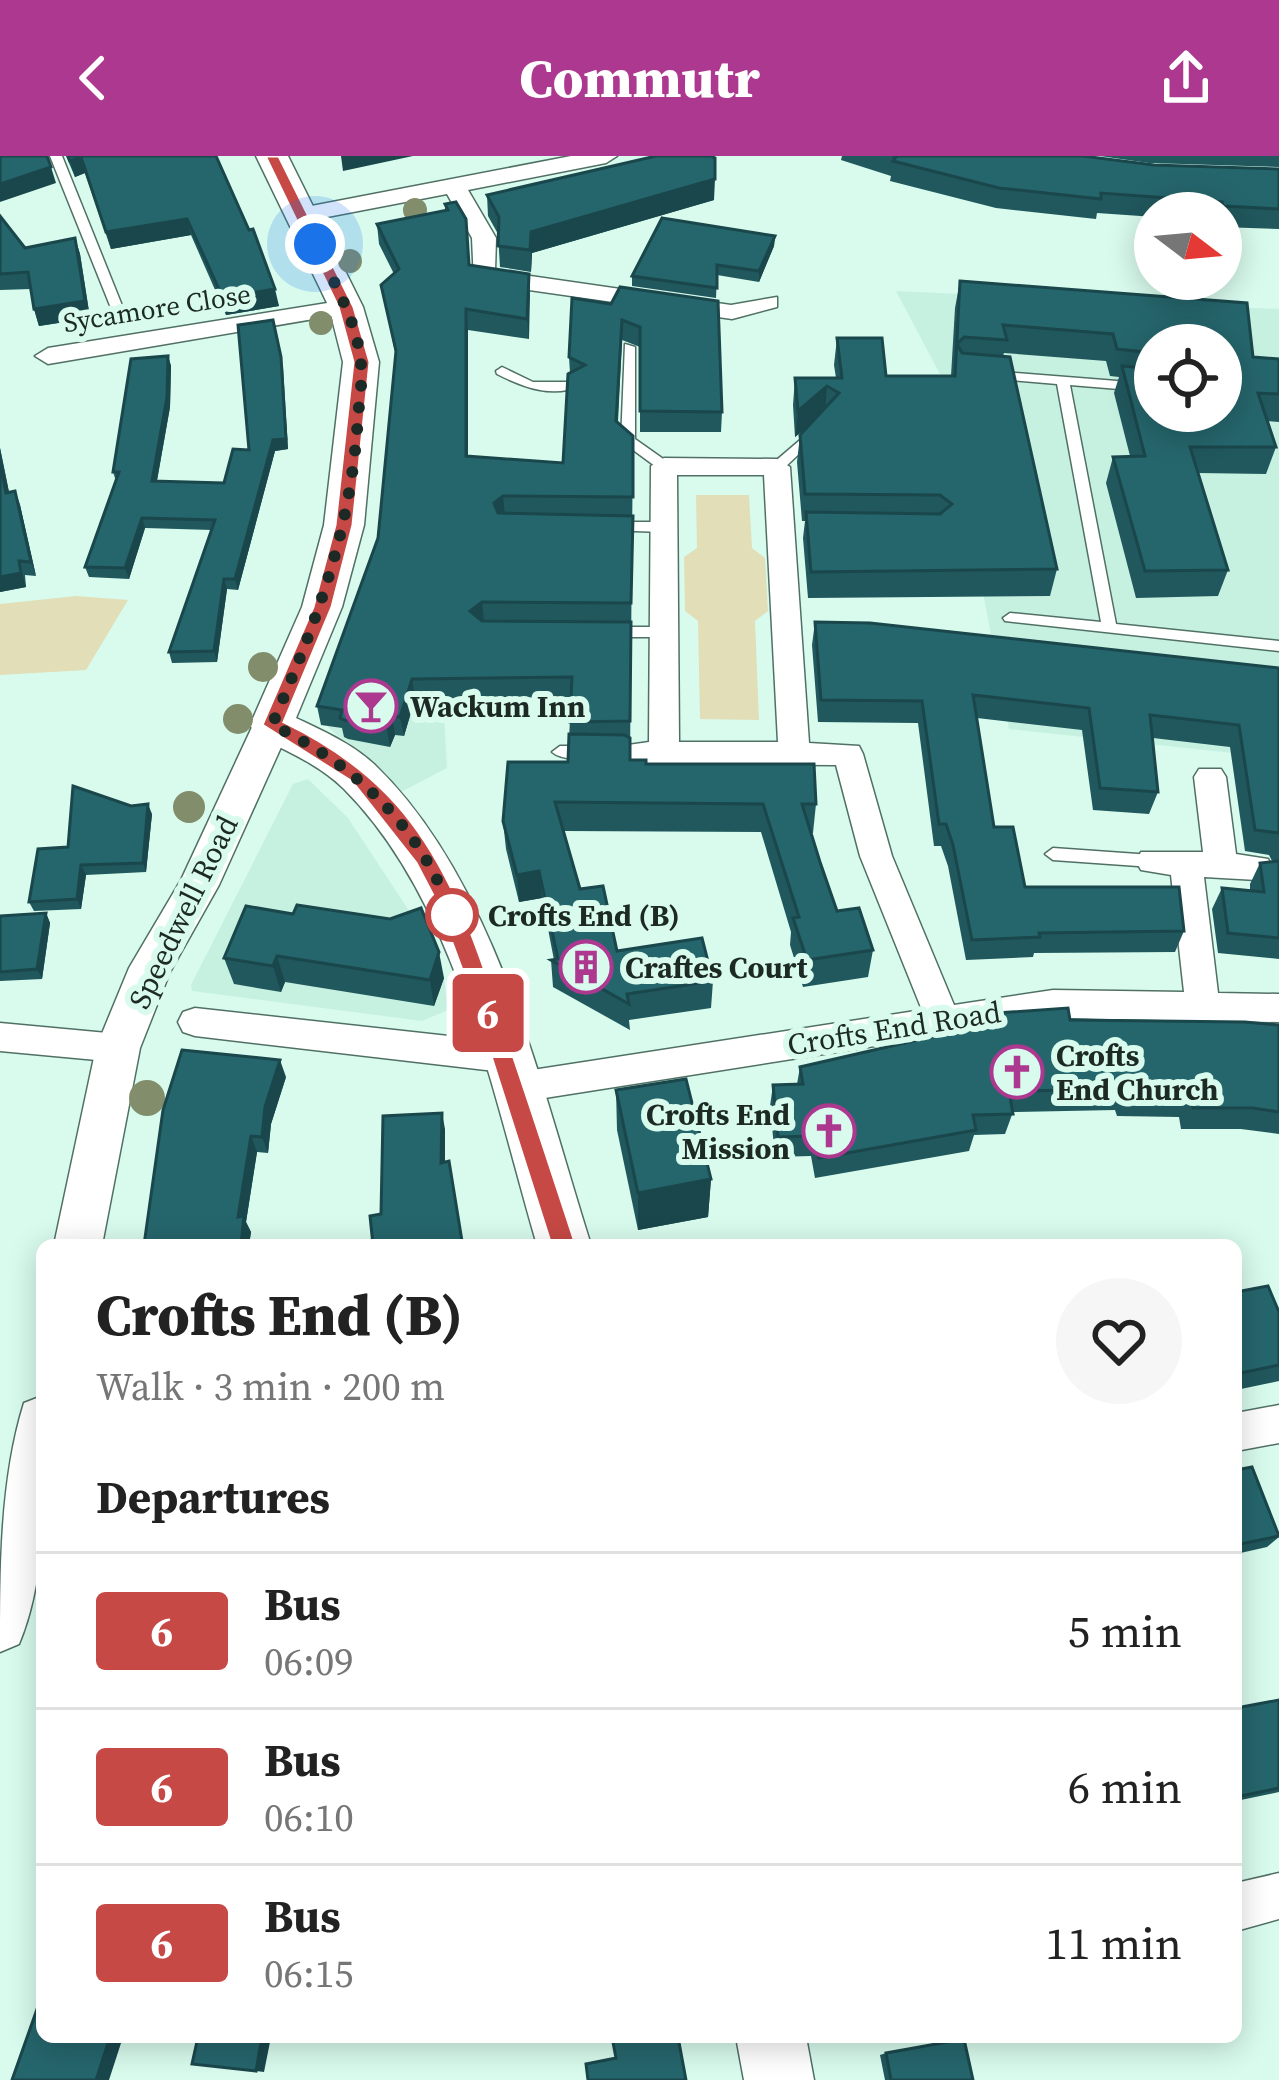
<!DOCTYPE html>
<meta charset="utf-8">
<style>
:root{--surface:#fff;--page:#f6f6f6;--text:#222;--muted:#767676;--line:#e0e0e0;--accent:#ad3890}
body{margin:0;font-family:"Source Serif 4",serif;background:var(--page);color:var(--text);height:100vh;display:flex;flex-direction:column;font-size:45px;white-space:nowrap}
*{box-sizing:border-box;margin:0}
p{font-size:39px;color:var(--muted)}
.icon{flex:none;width:66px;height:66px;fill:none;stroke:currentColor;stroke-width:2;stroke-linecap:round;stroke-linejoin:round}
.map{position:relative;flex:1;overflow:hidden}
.drawer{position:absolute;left:36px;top:1083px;width:1206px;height:804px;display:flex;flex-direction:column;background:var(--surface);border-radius:18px;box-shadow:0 6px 30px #0003}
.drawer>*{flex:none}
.badge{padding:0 24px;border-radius:9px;font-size:42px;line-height:78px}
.needle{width:78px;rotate:106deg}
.buttons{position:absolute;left:1134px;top:36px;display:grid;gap:24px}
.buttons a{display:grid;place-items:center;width:108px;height:108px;border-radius:50%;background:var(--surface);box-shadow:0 6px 30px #0003;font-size:60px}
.you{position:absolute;width:60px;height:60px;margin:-30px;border:9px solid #fff;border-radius:50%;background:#1a73e8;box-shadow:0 0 0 18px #1a73e833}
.map>.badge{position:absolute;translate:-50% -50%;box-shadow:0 0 0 6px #fff}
h2{padding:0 60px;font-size:45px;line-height:108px}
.round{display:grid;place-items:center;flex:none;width:126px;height:126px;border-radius:63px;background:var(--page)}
.headline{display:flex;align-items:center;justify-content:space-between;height:204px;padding:0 60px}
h1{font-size:57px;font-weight:800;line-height:90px}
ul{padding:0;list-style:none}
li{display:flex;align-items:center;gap:36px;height:156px;padding:0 60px;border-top:3px solid var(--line)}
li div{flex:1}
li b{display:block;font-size:45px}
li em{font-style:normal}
li .badge{min-width:132px;font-weight:700;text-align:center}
header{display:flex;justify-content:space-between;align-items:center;height:156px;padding:0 60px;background:var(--accent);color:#fff;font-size:54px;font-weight:800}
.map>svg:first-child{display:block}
</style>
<header><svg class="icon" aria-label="back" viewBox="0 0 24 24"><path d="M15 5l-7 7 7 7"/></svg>Commutr<svg class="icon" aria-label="share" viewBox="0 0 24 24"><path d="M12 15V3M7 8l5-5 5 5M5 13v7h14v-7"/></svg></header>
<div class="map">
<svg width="1279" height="1924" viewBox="0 0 1279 1924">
<rect width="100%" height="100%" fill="#d8fbed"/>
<g fill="#c6f1e1" fill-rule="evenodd">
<path d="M896,135L1279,153V602L1009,573L942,222ZM1155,189H1221V255H1155Z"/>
<path d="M343,508L443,542L447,612L399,637L328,571L326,557Z"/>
<path d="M308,623L348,662L425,779L444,822L448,854L422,865L192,835L191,829L293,628Z"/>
</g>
<g fill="#e2deb7">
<path d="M696,339H749L752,392L765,402L768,455L755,465L759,564L700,563L698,465L685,455L684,401L697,392Z"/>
<path d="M76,440L128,444L86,514L0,519V448Z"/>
</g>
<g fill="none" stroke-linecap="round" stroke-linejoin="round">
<g stroke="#517065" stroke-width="3">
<g id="service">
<path d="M50,0H62L123,152L121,155L111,152Z"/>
<path d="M625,188L635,191V283L669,307V313H659L621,285Z"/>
<path d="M502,211L533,226H575L581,230C552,242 525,232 497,218L496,215Z"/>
<path d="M991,215L1155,228V236L1070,229L1116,468L1279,485V495L1005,465L1003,462L1010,457L1101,466L1057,228L986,222L985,219Z"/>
<path d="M813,273L818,274V280L782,314H772V308Z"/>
<path d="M609,366H664L671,371L664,376L604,374V368Z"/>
<path d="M609,471H665L672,476L665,481H609L602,476Z"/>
<path d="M560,590H592L600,596C590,605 562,605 552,596Z"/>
<path d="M1053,692L1152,699L1160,705L1152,711L1053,704L1045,698Z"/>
</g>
</g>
<g stroke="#517065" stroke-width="3">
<g id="minor">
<path d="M571,0H617L606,7L468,34L496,82L495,115L731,149L777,141V151L732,163L474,126L472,82L447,38L301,66L289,59L301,52Z"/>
<path d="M346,144L355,146L358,151L355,156L48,208L35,200L48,192Z"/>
<path d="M664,302L777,303L790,311L809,587L859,590L863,598L892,700L954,849L1053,834L1184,836L1171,719L1141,714L1136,705L1141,696H1203L1194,621L1199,613H1221L1226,621L1236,698L1268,703L1273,712L1268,721L1257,724L1204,721L1218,837L1279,838V866L1053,862L513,947L500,943L495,932L500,921L513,917L922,854L860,700L836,609L639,608L628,605L624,597L628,589L649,586L651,310ZM677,319H764L778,586H679Z"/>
<path d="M195,852L503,886L515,891L521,901L515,911L503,916L195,880L183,876L178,866L183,856Z"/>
<path d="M0,867L118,878L130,882L136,892L130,902L118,906L0,895Z"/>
<path d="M1279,1249V1287L1236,1295V1257Z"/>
<path d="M1279,1717V1763L1236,1775V1727Z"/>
</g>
</g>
<g stroke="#517065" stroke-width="3">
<g id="tertiary">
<path d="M272,555L285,559L291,569L219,729L170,816L140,892L102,1089H54L96,892L129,812L181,724L253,569L259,559Z"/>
<path d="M42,1240C42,1322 51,1411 19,1488L0,1496C0,1414 0,1324 24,1247Z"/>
</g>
</g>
<g stroke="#517065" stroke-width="3">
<g id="secondary">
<path d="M256,0H288L363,151L379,206L364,369L342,451L296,562C323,575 353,588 375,609C497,727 541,932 591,1089H537C493,940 457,746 344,633C320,609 287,595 257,580L250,569L302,451L324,369L343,206L329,151Z"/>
<path d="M736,1881H806L814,1924H744Z"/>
</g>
</g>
<use href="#service" fill="#fff" fill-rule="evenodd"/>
<use href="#minor" fill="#fff" fill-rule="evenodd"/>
<use href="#tertiary" fill="#fff" fill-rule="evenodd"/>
<use href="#secondary" fill="#fff" fill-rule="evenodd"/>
</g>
<g fill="#818d6b">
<circle cx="415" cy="54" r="12"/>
<circle cx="350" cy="105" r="12"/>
<circle cx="321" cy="167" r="12"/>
<circle cx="263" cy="511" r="15"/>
<circle cx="238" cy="563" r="15"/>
<circle cx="189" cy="651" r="16"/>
<circle cx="147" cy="942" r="18"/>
</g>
<g fill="#20585d" fill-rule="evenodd">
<path d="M66,0H216L279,150L226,159L191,79L111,93L85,17L75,21Z"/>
<path d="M842,0H1083L1154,9L1279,13V73L1221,71V57H1155V61L1097,57L1096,63L996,52L890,25L891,20L841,4Z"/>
<path d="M1100,0H1279V11L1149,7Z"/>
<path d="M487,39L714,44L532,97L531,116L500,111L498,78L488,60Z"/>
<path d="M445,48L469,109L529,118V183L468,174V300L563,307L570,217L569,201L611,148L620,131L722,256L721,276H640V191L622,184L618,266L633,280L630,604L816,648L813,677H811L837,755L873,794L868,821L803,831L790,789L791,776L761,676L563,675L580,733L617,795L713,825L711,852L629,864L630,874L553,831L551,804H554L542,742L519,746L506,693L503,665L568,606L571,541L415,543L404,580L395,579L390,591L348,583L344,581L342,572L321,569L317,550L378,382L396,201L381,129L394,118L379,88L377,68L445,54Z"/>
<path d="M0,60L25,92L75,82L80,98L90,162L39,170L34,153L31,133L0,134Z"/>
<path d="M775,80L774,90L759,126L717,119L716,142L632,130V120Z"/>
<path d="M960,125L1247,147L1253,201L1279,203V266L1267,265L1276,291L1266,318L1198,317L1228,414L1218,440L1136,442L1106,327L1113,301L1130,300L1114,237L1119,221L1110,220L1106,205L1004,197L1003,200L1010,201L1057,413L1050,440L808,442L803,382L805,365H802L797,306L800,279L806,272L795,281L793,249L795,222H836L834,209L837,182H882L886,220H951L955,152ZM1155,189H1221V255H1155Z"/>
<path d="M168,200L171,210L170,251L157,325L224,327L249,294L283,211L288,293L275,295L238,434L227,433L217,506L172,507L169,496L212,374L145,372L129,423L89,421L85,411L116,325L113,316Z"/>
<path d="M0,292L9,336L15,335L20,349L36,420L25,419L26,431L0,436Z"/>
<path d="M815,466L1279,512V803L1218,797L1212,753L1222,732L1250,735V728L1260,707L1272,705L1269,699L1245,695L1230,591L1153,582L1158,636L1149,658L1093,654L1082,574L977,562L994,671L1025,731L1184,775L1175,796L1034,797L1033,801L966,804L948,710L941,690H934L918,567L818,566L812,489Z"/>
<path d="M152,658L146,716L86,719L81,753L34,755L29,746L68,691Z"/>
<path d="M246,750L444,822L434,850L285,826L281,836L234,828L224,802Z"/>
<path d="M46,757L50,767L42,823L0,825V760Z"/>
<path d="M968,859L1279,869V978L1241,973H1181L1179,961L1117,960L1115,954L1013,956L1005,978L974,979L969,995L815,1022L811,1000L775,1001L770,950L773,929L797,928L800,911L963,873Z"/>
<path d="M286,921L271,968L268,997L257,996L246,1066L251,1076L249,1089H144Z"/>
<path d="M616,934L711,1023L708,1061L638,1074L617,974Z"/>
<path d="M1236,1136L1279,1156V1225L1236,1234Z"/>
<path d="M1236,1314L1279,1381L1267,1391L1236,1398Z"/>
<path d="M1279,1544V1636L1236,1645V1552Z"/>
<path d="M886,1897L973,1924H885L880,1899Z"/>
</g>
<g fill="#1a474c">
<path d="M341,0H413L343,15Z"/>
<path d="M81,1L85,17L75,21L70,5Z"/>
<path d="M51,11L56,27L0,46V28Z"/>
<path d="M715,23L714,44L532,97L531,116V76Z"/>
<path d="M187,63L191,79L111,93L106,76Z"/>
<path d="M775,80L774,90L759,126V115Z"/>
<path d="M75,82L80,98L90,162L39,170L34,153Z"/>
<path d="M529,118L530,139L529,183L527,163Z"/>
<path d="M275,133L279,150L226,159L223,142Z"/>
<path d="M466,153L468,174V320L466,300Z"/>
<path d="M168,200L171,210L170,251L155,335L152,325Z"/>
<path d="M281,201L288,293L275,295L238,434L235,423Z"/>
<path d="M827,230L825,257L795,281L798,255Z"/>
<path d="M0,292L12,351L6,337L0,305Z"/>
<path d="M15,335L20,349L36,420L31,406Z"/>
<path d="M503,340L505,361L496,367L494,347Z"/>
<path d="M142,362L145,372L129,423L125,412Z"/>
<path d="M19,405L26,431L0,436V421Z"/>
<path d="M224,423L227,433L217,506L214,495Z"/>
<path d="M482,446L484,466L470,455Z"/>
<path d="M412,523L415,543L404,580L400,561Z"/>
<path d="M392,560L395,579L390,591L387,572Z"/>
<path d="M148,648L152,658L146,716L143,707Z"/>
<path d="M81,709L86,719L81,753L77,743Z"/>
<path d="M539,715L542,742L519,746L517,719Z"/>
<path d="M46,757L50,767L42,823L37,813Z"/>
<path d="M439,796L444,822L434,850L430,824Z"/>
<path d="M277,800L285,826L281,836L273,810Z"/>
<path d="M280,904L286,921L271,968L268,997L262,981L265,951Z"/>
<path d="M442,957L445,973V1023L441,1007Z"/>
<path d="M251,980L257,996L246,1066L251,1076L249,1089H241L238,1061Z"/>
<path d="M711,1023L708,1061L638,1074V1037Z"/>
<path d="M110,1881H123L109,1924H96Z"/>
<path d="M262,1881H271L264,1916L256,1915Z"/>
</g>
<g fill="#25666c" stroke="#1a474c" stroke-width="3">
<path d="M0,0H47L51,11L0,28Z"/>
<path d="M68,0H216L249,74L253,73L275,133L223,142L187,63L106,76L81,1L70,5Z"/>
<path d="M656,0H711L715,2V23L531,76L530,94L498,90L499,61L487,39Z"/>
<path d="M893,0H1083L1154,9L1279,13V53L1223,50L1222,46L1101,37V43L999,32L893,5L896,1Z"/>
<path d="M456,46L466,63L469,109L529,118L527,163L466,153V300L563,307L568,218L585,209L569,201L572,142L611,148L620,131L718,145L722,256L640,255V171L622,164L616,265L633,280V341L503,340L494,347L498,357L633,360L631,447L482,446L470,455L482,465L631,466L630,565L570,566L572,521L412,523L400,561L392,560L387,572L344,564L340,562L342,554L317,550L378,382L396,195L381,129L399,113L377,68L448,54L445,48Z"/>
<path d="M0,60L25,92L75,82L85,145L34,153L28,116L0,118Z"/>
<path d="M662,62L775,80L759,115L717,109V132L632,120Z"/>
<path d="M960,125L1247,147L1253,201L1279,203V238L1258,237L1276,291H1190L1228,414L1145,415L1113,301L1145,300L1122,210L1155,213V255H1221V189H1155V197L1117,193L1113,178L1003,169L1007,184L964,181L957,188L962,197L1010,201L1057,413L811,416L806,356L940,358L952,348L940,339L805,338L800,279L839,237L827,230L798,255L795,222H842L837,182H882L886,220H955Z"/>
<path d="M273,164L281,201L286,283L273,284L235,423H224L214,495L169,496L215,364L142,362L125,412L85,411L119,316H113L131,203L168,200L167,241L152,325L224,327L233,293L249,294L238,169Z"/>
<path d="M0,305L6,337L15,335L31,406L19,405L21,417L0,421Z"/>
<path d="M815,466L870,467L1279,512V677L1255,674L1239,569L1150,559L1158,636L1100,632L1089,552L973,539L994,671H1013L1025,731H1179L1184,775L1039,777L1040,781L972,784L953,689L946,668H939L922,545L821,544Z"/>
<path d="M569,578L624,579L630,582V604H646V608H814L816,648H802L820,706L837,755L859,752L873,794L807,804L793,762L799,761L763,648L555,646L580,733L603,730L617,795L702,782L713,825L627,838L629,848L551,804L558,803L539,715L517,719L503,665L508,606H568Z"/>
<path d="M73,630L131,650L148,648L143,707L81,709L77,743L29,746L38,693L68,691Z"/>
<path d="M1279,705V782L1228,777L1222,732L1264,736L1260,707Z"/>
<path d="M297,749L390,763L421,752L439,796L430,824L277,800L273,810L224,802L246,750L293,758Z"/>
<path d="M46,757L37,813L0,816V760Z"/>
<path d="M1068,852L1070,864L1245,866L1279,869V956L1253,952H1193L1190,939H1127L1125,933L1009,935L1013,958L973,959L976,974L819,1002L814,980L778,981L773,929L803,928L800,911L970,872L968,859Z"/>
<path d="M182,894L280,904L265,951L262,981L251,980L238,1061L244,1060L241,1089H144L163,954Z"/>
<path d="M686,923L711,1023L638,1037L616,934Z"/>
<path d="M442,957L441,1007L449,1005L462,1085L442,1089H373L370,1060L381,1058L383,960Z"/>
<path d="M1268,1130L1279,1156V1209L1236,1218V1136Z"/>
<path d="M1252,1311L1279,1380L1236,1389V1314Z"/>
<path d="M1279,1544V1632L1236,1641V1552Z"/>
<path d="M42,1839V1881H110L96,1924H12Z"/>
<path d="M198,1881H262L256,1915L192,1908Z"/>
<path d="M612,1881H678L686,1924H588L586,1908L616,1902Z"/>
<path d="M964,1883L973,1924H891L886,1897Z"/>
</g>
<path fill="#c64945" stroke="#fff" stroke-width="3" d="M265,0H279L354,151L370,206L353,369L332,451L284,566C338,592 384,626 418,675C462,737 486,815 509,887C532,954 554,1022 576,1089L564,1100L551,1089L473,844L438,749L416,707L352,626L262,569L313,451L335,369L353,206L338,151Z"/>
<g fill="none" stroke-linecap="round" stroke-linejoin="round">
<path stroke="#1c2924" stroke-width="12" stroke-dasharray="0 21.6" d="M315,88C333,125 358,166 361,208C363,225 359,245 358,262C350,379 317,464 272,569C355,608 421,671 452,759"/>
</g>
<defs>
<g id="bar-ring" transform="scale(2.7)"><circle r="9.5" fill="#d8fbed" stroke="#ad3890" stroke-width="1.5"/><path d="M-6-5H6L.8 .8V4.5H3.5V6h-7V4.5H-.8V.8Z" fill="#ad3890"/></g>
<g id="building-ring" transform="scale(2.7)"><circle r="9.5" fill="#d8fbed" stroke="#ad3890" stroke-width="1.5"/><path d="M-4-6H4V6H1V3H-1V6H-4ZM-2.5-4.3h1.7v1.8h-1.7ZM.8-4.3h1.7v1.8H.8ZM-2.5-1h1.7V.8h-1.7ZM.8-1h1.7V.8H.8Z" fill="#ad3890"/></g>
<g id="church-ring" transform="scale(2.7)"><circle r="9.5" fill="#d8fbed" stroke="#ad3890" stroke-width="1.5"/><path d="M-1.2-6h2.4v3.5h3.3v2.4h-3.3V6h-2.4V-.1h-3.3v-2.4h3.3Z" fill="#ad3890"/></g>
</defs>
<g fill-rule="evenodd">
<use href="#bar-ring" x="371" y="550"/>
<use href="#building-ring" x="586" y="811"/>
<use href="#church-ring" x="1017" y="916"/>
<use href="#church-ring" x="829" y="975"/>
</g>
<circle fill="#fff" stroke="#c64945" stroke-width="6" cx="452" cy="759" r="24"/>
<g text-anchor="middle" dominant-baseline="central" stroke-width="12" stroke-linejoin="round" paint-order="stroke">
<g font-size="27" fill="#1c2924" stroke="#d8fbed">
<text transform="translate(157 152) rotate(-9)">Sycamore Close</text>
</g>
<g font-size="30" font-weight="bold" fill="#1c2924" stroke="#d8fbed" text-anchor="start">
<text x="410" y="550">Wackum Inn</text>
<text x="625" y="811">Craftes Court</text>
<text x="1056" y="899">Crofts<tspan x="1056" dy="34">End Church</tspan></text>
<text x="790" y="958" text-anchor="end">Crofts End<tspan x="790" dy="34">Mission</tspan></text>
</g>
<g font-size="30" fill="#1c2924" stroke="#d8fbed">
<text transform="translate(183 756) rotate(-64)">Speedwell Road</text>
<text transform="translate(894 872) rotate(-9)">Crofts End Road</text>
</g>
<g font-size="30" font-weight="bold" fill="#1c2924" stroke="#d8fbed" text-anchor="start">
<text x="488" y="759">Crofts End (B)</text>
</g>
</g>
</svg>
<div class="buttons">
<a><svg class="needle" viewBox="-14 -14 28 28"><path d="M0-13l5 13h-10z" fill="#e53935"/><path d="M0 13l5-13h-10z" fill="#767676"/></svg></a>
<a><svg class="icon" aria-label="locate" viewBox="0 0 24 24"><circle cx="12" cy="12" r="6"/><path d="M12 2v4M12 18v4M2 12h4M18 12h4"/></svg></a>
</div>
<div class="you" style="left:315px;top:88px"></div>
<b class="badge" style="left:488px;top:857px;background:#c64945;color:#fff">6</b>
<section class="drawer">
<div class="headline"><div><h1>Crofts End (B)</h1><p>Walk · 3 min · 200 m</p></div><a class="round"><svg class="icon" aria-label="heart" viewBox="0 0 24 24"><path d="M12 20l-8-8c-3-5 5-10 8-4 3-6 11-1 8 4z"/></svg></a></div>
<h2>Departures</h2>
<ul>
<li><span class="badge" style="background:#c64945;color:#fff">6</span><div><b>Bus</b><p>06:09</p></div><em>5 min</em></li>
<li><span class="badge" style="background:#c64945;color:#fff">6</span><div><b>Bus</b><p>06:10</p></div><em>6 min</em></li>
<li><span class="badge" style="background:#c64945;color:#fff">6</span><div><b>Bus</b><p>06:15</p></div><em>11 min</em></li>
</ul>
</section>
</div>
